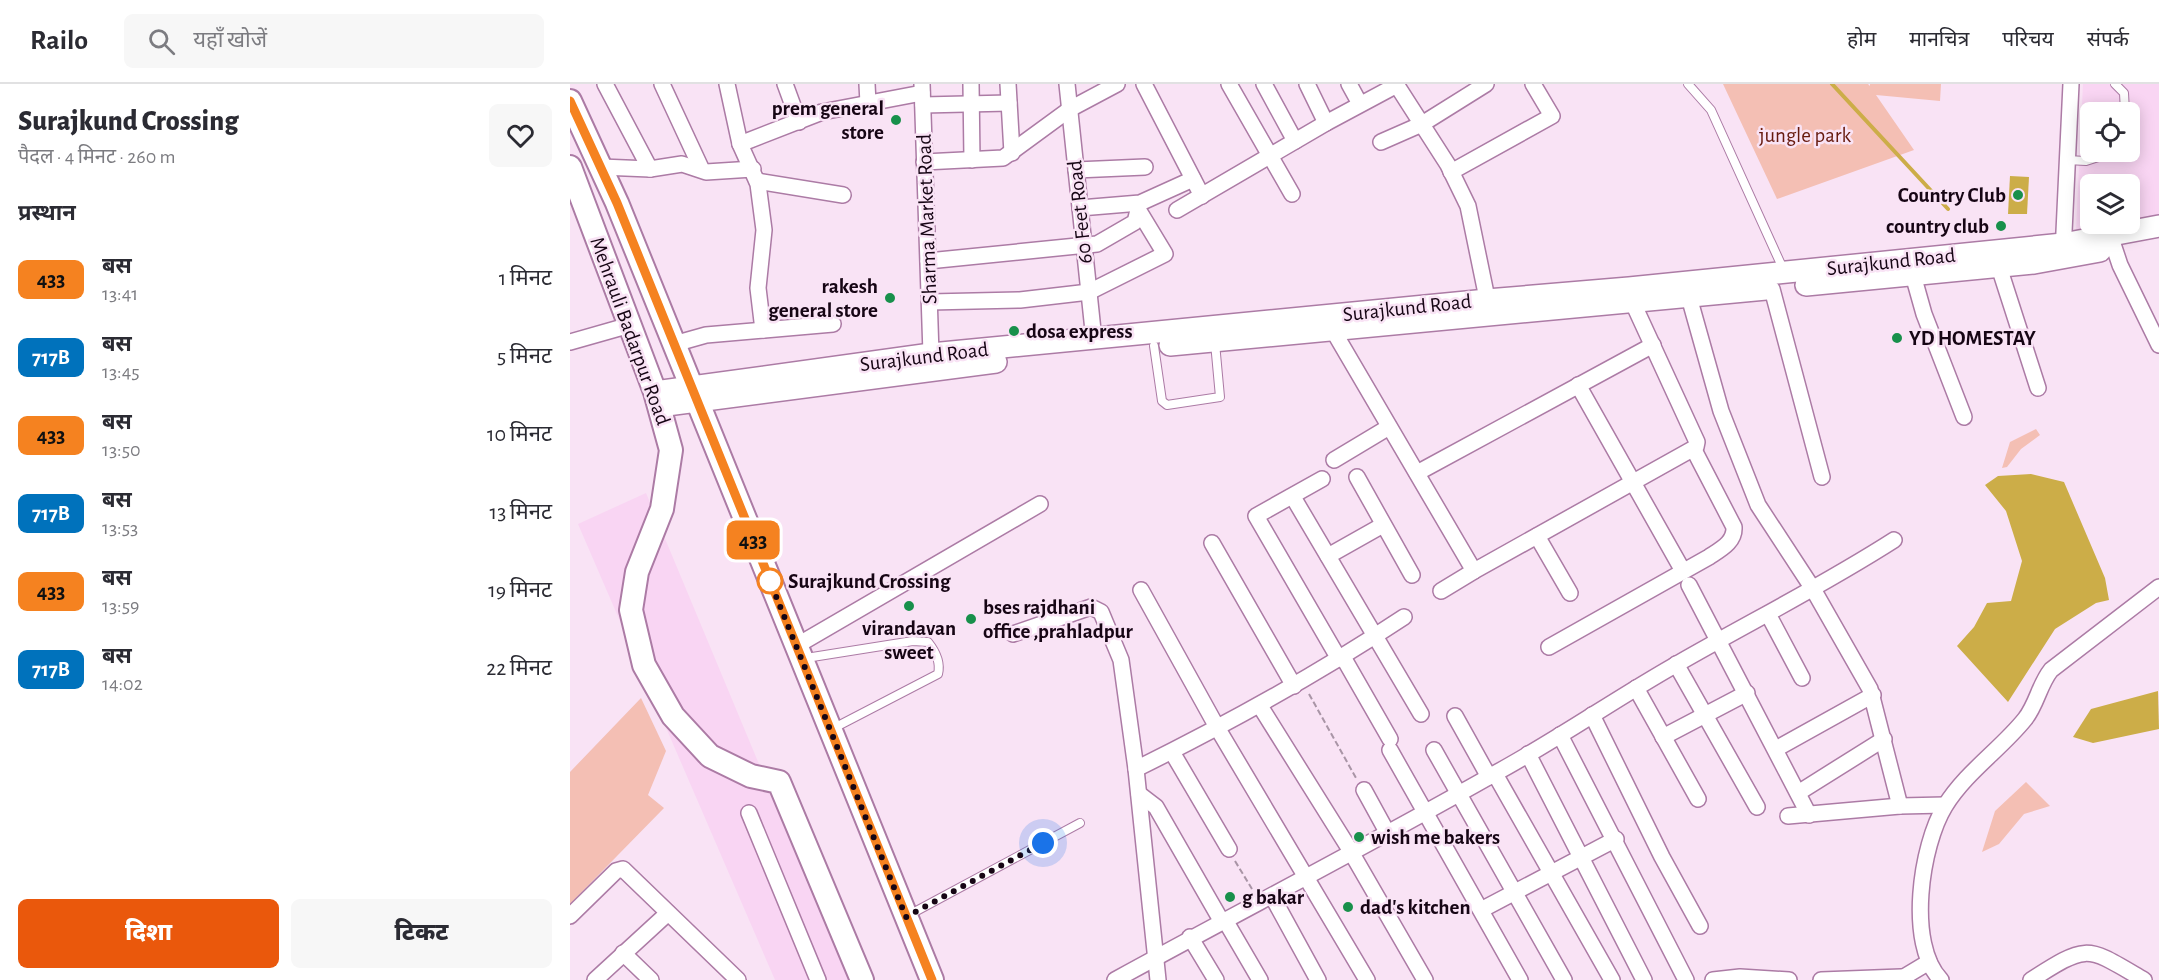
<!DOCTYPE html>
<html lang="hi">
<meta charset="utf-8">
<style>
:root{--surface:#fff;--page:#f7f7f7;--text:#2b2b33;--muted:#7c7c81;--line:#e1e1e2;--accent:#ea580c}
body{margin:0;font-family:"Alegreya Sans","Noto Sans Devanagari",sans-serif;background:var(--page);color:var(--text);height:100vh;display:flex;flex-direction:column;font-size:22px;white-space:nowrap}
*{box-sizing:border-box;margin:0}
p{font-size:20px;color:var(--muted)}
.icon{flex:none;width:33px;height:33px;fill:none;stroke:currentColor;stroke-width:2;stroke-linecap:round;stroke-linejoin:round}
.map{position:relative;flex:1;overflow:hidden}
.details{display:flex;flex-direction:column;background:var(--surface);width:570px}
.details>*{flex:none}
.badge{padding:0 12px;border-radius:9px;font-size:21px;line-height:39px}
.fabs{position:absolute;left:1510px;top:18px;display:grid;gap:12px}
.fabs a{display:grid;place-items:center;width:60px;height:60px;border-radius:9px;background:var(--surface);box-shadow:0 3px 15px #0003;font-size:30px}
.you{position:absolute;width:30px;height:30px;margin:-15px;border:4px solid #fff;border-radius:50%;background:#1a73e8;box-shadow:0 0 0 9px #1a73e833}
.map>.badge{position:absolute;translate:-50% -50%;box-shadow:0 0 0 3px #fff}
h2{padding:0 18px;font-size:22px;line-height:54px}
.round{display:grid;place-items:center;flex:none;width:63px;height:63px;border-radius:9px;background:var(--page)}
.head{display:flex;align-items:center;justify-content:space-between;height:102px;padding:0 18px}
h1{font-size:28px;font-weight:800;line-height:45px}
.button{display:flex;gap:12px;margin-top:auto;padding:12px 18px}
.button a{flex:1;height:69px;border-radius:9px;background:var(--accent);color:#fff;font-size:24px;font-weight:800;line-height:69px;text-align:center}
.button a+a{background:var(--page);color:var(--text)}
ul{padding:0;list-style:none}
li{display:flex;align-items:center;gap:18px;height:78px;padding:0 18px}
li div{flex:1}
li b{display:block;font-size:22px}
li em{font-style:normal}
li .badge{min-width:66px;font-weight:700;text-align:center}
header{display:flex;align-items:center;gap:36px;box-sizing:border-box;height:84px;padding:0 30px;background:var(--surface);border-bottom:2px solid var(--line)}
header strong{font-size:28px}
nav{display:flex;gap:33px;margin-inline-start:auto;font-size:21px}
.search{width:420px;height:54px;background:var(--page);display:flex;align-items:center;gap:15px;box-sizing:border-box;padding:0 21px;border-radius:9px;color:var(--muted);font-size:22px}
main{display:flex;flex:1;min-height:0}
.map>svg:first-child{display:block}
</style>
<header>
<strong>Railo</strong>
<div class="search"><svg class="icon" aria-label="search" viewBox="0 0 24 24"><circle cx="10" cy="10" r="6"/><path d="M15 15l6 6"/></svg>यहाँ खोजें</div>
<nav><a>होम</a><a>मानचित्र</a><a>परिचय</a><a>संपर्क</a></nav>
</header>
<main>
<section class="details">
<div class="head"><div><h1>Surajkund Crossing</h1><p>पैदल · 4 मिनट · 260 m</p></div><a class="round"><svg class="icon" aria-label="heart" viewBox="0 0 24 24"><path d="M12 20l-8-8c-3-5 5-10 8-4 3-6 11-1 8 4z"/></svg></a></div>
<h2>प्रस्थान</h2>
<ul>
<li><span class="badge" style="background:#f58220;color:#111">433</span><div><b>बस</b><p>13:41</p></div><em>1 मिनट</em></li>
<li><span class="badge" style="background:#0072bc;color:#fff">717B</span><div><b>बस</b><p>13:45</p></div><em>5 मिनट</em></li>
<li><span class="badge" style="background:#f58220;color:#111">433</span><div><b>बस</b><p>13:50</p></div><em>10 मिनट</em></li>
<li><span class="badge" style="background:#0072bc;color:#fff">717B</span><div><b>बस</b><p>13:53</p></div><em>13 मिनट</em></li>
<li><span class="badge" style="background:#f58220;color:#111">433</span><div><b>बस</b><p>13:59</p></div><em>19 मिनट</em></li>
<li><span class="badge" style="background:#0072bc;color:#fff">717B</span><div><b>बस</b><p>14:02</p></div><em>22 मिनट</em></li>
</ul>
<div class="button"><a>दिशा</a><a>टिकट</a></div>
</section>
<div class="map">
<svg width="1589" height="896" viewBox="0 0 1589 896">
<rect width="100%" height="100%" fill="#f9e3f5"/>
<g fill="#f9d5f3" fill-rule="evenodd">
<path d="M1513,0H1589V131L1560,136V100H1521V140H1542L1506,146ZM1521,28H1560V68H1521Z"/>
<path d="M76,409L279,896H205L8,440Z"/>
</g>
<g fill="#f4bfb4">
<path d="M1153,0H1298L1300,2V0H1371L1370,17L1306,11L1344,66L1207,115Z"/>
<path d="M1466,345L1470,351L1451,365L1437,383L1432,384L1440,358Z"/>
<path d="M71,614L96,667L78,711L94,724L0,820V688Z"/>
<path d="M1456,698L1480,722L1454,730L1429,760L1412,768L1425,727Z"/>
</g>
<g fill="#ccad48">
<path d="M1440,92L1459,93L1457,130H1438Z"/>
<path d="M1461,390L1494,398L1535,494L1539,516L1526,519L1485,545L1438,618L1387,562L1404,543L1417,519L1441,517L1452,477L1436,427L1415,401L1428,392Z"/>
<path d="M1588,607L1589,645L1523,659L1503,653L1521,625Z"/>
</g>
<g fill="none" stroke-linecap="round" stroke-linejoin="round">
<path stroke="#ccad48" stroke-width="4" d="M1262,0L1378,125"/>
<g stroke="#ac7ba5" stroke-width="10">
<g id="lane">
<path d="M1118,0L1141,26L1214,187"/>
<path d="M1545,0L1554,9L1555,28"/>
<path d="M1497,76L1516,77L1544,68"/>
<path d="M584,262L592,317L597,321L650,313L645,259"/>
<path d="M236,574L343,557L358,558C366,568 371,578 368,590L262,645"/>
<path d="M337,832L510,739"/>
</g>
</g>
<g stroke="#ac7ba5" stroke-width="18">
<g id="street">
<path d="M35,0L80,85"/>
<path d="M92,0L131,84"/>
<path d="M157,0L170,60L188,100L194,146L188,204L193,246"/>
<path d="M215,0L229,38"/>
<path d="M297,0L298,19"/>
<path d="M352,0L361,270"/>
<path d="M401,0L402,76"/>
<path d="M438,0L442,69"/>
<path d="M497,0L524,256"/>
<path d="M574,0L632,112"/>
<path d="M659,0L722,110"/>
<path d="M694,0L725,57"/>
<path d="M737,0L756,39"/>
<path d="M779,0L790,20"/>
<path d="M826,0L878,81L898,122L919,224"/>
<path d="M353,21L439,19"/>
<path d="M811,58L852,40L916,0"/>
<path d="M170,60L252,28L352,9"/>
<path d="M354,78L433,74L500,25L547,0"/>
<path d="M31,83L80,85L112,80L136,88L183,85"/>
<path d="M506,86L575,83"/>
<path d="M881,88L982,32L963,0"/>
<path d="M187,97L273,111"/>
<path d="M510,124L570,119L623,95"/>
<path d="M607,126L756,39L827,1"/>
<path d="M1540,151L1550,181L1589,261"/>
<path d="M1493,169L1501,0"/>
<path d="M358,177L527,160L565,138L569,122"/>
<path d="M1429,183L1468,304"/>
<path d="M1343,191L1354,230L1394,333"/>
<path d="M1202,205L1252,393"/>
<path d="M1119,213L1151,327L1188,421L1243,505L1300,605L1330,722"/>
<path d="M360,218L450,216L519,208L595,170L569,127"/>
<path d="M764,248L904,487L1126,363L1127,358L1063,219"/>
<path d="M0,258L60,241"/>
<path d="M104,260L136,251L263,240"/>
<path d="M1008,301L1113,487"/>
<path d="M764,376L819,343"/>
<path d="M847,389L1083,261"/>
<path d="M787,393L842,491"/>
<path d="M752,395L686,432L769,575"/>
<path d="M723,413L851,630"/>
<path d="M967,452L1000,509"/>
<path d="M642,459L724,602"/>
<path d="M758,472L813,441"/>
<path d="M1119,501L1239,731"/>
<path d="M571,506L648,645L797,896"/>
<path d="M871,507L904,487"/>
<path d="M1198,530L1232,594"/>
<path d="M443,550L521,523L531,528L551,576L566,685L588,896"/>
<path d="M226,562L470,420"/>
<path d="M979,563L1139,473C1151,465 1165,458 1164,443L1124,366"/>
<path d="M773,573L820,655"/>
<path d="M1106,580L1187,723"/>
<path d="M1066,604L1128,715"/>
<path d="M690,622L777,761L855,896"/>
<path d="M1022,631L1092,773L1130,842"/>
<path d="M885,632L919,693"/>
<path d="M990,651L1116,896"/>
<path d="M1093,653L1177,609"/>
<path d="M1206,665L1303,611"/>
<path d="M820,666L950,896"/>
<path d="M864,666L994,896"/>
<path d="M602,668L659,765"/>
<path d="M958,670L1074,896"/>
<path d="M566,685C659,639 748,590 834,533"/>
<path d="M925,690L1042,896"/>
<path d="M794,706L817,748"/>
<path d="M1228,709L1314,655"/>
<path d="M569,710L586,723L652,838"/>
<path d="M179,729L248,896"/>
<path d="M1218,732L1330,722L1375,721"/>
<path d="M702,812L748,896"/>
<path d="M911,826L1046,755"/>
<path d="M0,832L46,787L53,785L168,896"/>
<path d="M655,836L690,896"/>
<path d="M620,853L646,896"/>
<path d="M53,869L81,896"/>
<path d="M25,896L98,829"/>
<path d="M545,896C671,827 799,761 924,690C987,656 1045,615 1107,580C1180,538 1254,501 1324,456"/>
<path d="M1143,896L1170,893L1219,896"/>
<path d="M1251,896L1331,893L1336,896"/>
<path d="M1329,896L1359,878"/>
<path d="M1371,896C1336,860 1351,761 1375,722C1396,688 1431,665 1455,635C1467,620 1469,601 1481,586L1589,503"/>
<path d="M1461,896C1519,859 1516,862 1574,896"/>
</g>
</g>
<g stroke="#ac7ba5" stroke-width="24">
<g id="secondary">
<path d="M1236,201L1464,179L1530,167"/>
<path d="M600,261L1196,205"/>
<path d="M85,308L361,270L917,216L1059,204L1493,160L1589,142"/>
<path d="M89,322L426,278"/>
</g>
</g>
<g stroke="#ac7ba5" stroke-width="26">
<g id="primary">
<path d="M0,17L47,119L362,896"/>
<path d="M0,83L85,308L101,366L92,425L67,488L61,526L74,581L103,632L140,672L181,692L209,698L292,896"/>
</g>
</g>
<g stroke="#a995a6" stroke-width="2" stroke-dasharray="6 3" stroke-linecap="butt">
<path d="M739,610L786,694"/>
<path d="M665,777L682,805"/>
</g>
<use href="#lane" stroke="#fff" stroke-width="8"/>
<use href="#street" stroke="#fff" stroke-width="15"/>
<use href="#secondary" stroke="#fff" stroke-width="21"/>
<use href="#primary" stroke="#fff" stroke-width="22"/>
</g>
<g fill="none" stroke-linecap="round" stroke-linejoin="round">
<g stroke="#fff" stroke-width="14">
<path id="line" d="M0,17L47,119L362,896"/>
</g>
<use href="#line" stroke="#f58220" stroke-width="9"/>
<path stroke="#160514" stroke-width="6" stroke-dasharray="0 10.8" d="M200,497L199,495L336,833L473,759"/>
</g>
<g fill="#18904b" stroke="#f9e3f5" stroke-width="2">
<circle cx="326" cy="36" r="6"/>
<circle cx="1448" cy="111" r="6"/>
<circle cx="1431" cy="142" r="6"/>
<circle cx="320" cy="214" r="6"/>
<circle cx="444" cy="247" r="6"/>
<circle cx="1327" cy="254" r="6"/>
<circle cx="339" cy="522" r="6"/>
<circle cx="401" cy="535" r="6"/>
<circle cx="789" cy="753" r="6"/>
<circle cx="660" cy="813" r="6"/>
<circle cx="778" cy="823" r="6"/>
</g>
<circle fill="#fff" stroke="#f58220" stroke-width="3" cx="200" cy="497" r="12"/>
<g text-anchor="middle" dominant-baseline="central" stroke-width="5" stroke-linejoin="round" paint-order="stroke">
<g font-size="21" font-weight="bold" fill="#160514" stroke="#f9e3f5" text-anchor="start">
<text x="314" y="24" text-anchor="end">prem general<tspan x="314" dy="24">store</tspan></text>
<text x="1436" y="111" text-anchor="end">Country Club</text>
<text x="1419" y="142" text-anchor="end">country club</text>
<text x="308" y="202" text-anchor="end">rakesh<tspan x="308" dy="24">general store</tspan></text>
<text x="456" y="247">dosa express</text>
<text x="1339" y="254">YD HOMESTAY</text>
<text x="413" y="523">bses rajdhani<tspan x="413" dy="24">office ,prahladpur</tspan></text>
<text x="339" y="544" text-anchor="middle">virandavan<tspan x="339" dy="24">sweet</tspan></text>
<text x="801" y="753">wish me bakers</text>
<text x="672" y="813">g bakar</text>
<text x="790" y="823">dad's kitchen</text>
</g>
<g font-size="21" fill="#66190d" stroke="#f9e3f5">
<text x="1235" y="51">jungle park</text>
</g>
<g font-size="21" fill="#160514" stroke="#f9e3f5">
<text transform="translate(510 128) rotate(-96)">60 Feet Road</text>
<text transform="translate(357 135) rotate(-92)">Sharma Market Road</text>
<text transform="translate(1321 178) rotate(-6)">Surajkund Road</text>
<text transform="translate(837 224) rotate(-6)">Surajkund Road</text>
<text transform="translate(60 247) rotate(70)">Mehrauli Badarpur Road</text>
<text transform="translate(354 273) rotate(-7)">Surajkund Road</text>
</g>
<g font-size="21" font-weight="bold" fill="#160514" stroke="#f9e3f5" text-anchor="start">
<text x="218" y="497">Surajkund Crossing</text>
</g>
</g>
</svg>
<div class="fabs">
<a><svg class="icon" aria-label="locate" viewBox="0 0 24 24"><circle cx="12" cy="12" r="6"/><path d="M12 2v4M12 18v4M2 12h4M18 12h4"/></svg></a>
<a><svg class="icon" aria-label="layers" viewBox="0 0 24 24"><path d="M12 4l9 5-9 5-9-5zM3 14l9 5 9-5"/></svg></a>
</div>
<div class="you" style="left:473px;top:759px"></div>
<b class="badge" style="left:183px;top:456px;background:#f58220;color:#111">433</b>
</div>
</main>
